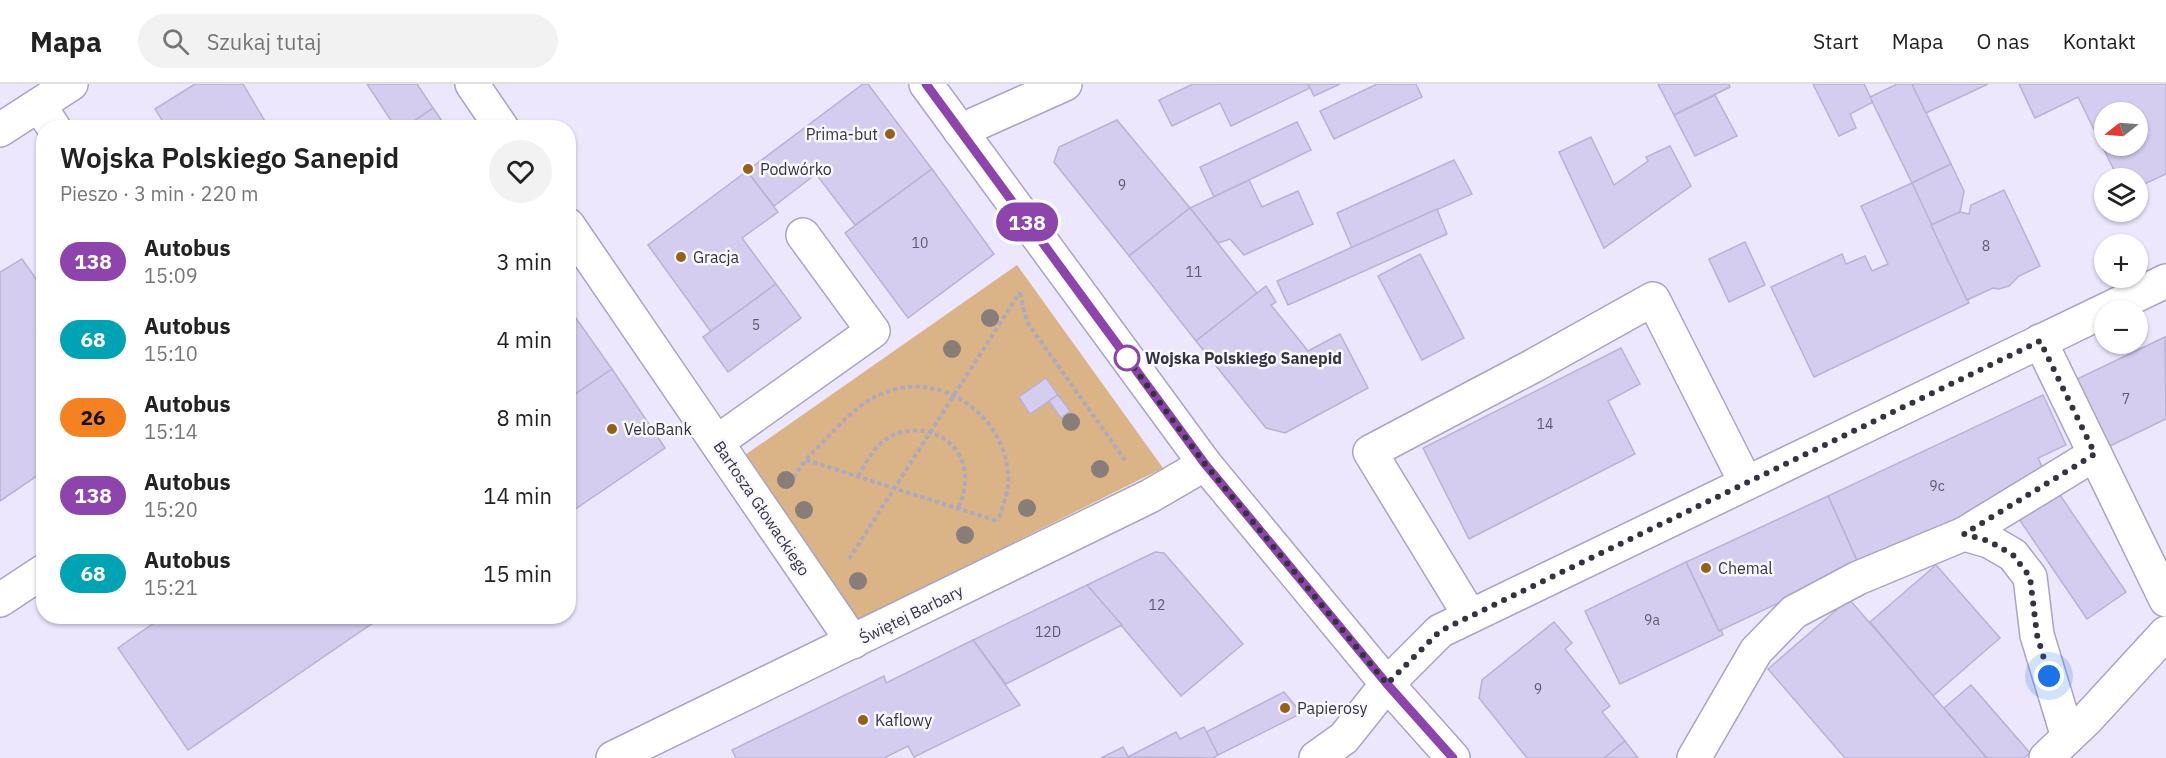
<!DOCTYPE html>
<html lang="pl">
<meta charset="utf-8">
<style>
:root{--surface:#fff;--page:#f2f2f2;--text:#222;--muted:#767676;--line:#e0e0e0}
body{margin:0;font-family:"IBM Plex Sans",sans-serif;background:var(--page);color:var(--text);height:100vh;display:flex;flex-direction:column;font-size:22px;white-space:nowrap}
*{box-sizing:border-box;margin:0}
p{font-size:20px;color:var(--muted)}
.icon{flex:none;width:33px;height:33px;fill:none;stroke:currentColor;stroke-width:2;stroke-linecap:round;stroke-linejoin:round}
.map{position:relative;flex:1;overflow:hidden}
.side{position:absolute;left:36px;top:36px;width:540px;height:504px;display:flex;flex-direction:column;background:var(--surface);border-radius:24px;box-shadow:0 2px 4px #0004}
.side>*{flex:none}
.badge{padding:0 12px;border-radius:20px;font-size:21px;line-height:39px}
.needle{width:39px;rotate:253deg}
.tools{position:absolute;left:2094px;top:18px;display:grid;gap:12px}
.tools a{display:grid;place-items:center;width:54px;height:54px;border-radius:50%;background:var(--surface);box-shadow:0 2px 4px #0004;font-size:30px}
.you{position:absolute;width:30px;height:30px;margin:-15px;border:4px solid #fff;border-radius:50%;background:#1a73e8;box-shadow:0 0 0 9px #1a73e833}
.map>.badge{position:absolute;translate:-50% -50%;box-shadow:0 0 0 3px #fff}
.round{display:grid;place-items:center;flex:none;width:63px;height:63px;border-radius:32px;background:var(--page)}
.overview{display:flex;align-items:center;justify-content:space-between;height:102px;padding:0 24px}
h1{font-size:28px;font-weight:600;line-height:45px}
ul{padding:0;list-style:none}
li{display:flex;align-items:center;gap:18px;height:78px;padding:0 24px}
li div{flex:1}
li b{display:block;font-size:22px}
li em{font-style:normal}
li .badge{min-width:66px;font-weight:700;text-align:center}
header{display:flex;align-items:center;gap:36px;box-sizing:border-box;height:84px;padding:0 30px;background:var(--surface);border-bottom:2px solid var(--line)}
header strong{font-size:28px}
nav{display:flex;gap:33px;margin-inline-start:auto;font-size:21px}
.search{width:420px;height:54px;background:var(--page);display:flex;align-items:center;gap:15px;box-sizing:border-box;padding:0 21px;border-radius:33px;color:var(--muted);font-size:22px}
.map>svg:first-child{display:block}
</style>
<header>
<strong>Mapa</strong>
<div class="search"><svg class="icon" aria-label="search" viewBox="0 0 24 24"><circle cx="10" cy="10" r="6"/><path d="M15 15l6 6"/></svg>Szukaj tutaj</div>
<nav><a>Start</a><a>Mapa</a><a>O nas</a><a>Kontakt</a></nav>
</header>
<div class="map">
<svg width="2166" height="674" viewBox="0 0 2166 674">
<rect width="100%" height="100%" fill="#ece7fd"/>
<path fill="#dab387" d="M1017,181L1163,384L854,538L745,371Z"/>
<g fill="#d4cdf0" stroke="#b9b2d4" stroke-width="1.5" fill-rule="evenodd">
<path d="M195,0H243L269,44H167L155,25Z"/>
<path d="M367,0H417L433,24L404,44H396Z"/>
<path d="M863,0H868L932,85L855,141L816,90L774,122L747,87Z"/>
<path d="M1193,0H1308L1310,4L1231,42L1220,19L1172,42L1159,16Z"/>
<path d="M1308,0H1340L1314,12Z"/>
<path d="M1377,0H1416L1422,13L1334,55L1320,27Z"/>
<path d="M1658,0H1729L1730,3L1674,31Z"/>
<path d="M1813,0H1864L1873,18L1850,30L1856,44L1839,52Z"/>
<path d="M1897,0H1912L1951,80L1912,99L1870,13Z"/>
<path d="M1912,0H1988L1926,29Z"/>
<path d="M2019,0H2166V90L2138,103V94H2118L2078,13L2035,34ZM2104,28H2138V62H2104Z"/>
<path d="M1715,11L1737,52L1695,72L1674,31Z"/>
<path d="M433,24L447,44H404Z"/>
<path d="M1117,36L1190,124L1129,172L1054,78L1059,63Z"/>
<path d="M1297,38L1311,66L1214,113L1200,83Z"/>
<path d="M1591,53L1614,101L1648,77L1646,73L1670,62L1691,102L1604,164L1559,68Z"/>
<path d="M1454,76L1472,110L1352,164L1337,129Z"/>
<path d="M1951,80L1964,107L1960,128L1931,141L1912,99Z"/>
<path d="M932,85L994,170L908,234L845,149Z"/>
<path d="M747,87L778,128L742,154L776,200L711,248L648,161Z"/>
<path d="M1249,96L1262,123L1298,107L1313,140L1244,171L1230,155L1218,159L1190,124Z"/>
<path d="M1912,99L1969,219L1814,293L1771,203L1842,170L1846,180L1865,172L1872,187L1888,180L1861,122Z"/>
<path d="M2004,106L2040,182L2019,192L2009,202L1999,205L1993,204L1967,216L1931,141L1960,128L1969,130L1971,121Z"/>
<path d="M1190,124L1257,209L1196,257L1129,172Z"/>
<path d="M1437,125L1447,150L1288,221L1277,197Z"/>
<path d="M1745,158L1765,201L1729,218L1709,175Z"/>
<path d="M1420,170L1464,254L1422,276L1378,192Z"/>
<path d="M22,175L44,206V387L0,417V188Z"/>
<path d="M776,200L801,234L728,288L703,253Z"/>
<path d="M1266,202L1276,218L1271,221L1308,267L1340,250L1368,304L1285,349L1266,344L1196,257Z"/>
<path d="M568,223L612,285L568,315Z"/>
<path d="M2165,253L2166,335L2110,362L2077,295Z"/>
<path d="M1621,264L1640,300L1608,317L1635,370L1469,455L1423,364Z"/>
<path d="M612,285L665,364L568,430V315Z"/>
<path d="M1046,294L1058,311L1030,330L1019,313Z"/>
<path d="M1058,311L1070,327L1061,334L1049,317Z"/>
<path d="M2043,311L2066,361L2038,374L2047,393L1859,481L1828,412Z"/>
<path d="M2058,408L2126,508L2087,535L2019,435Z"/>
<path d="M1828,412L1859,481L1719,547L1686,478Z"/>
<path d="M1155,468L1164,469L1243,560L1181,612L1087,501Z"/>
<path d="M1686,478L1719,547L1721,546L1723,551L1620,600L1585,527Z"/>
<path d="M1936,481L2000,554L1933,612L1870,538Z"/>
<path d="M1087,501L1122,541L1006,600L973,556Z"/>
<path d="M1849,515L1987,674H1845L1768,585Z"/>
<path d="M164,532H383L188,666L118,564Z"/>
<path d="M1554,538L1572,559L1565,565L1610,622L1602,628L1625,657L1604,674H1527L1479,614L1482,596Z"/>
<path d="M973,556L1020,621L914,673L908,662L884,674H736L732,666L884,592L886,599Z"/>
<path d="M1971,601L2030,669L2024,674H1987L1944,624Z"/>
<path d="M1284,608L1301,629L1300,630L1218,671L1206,648Z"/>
<path d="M1204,643L1218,671L1213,674L1128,673L1176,648L1180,655Z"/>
<path d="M1625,657L1638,674H1604Z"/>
<path d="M1123,663L1129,674H1101Z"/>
</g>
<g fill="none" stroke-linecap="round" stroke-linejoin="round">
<g stroke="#aba3c5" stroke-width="36">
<g id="minor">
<path d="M472,0L502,44"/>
<path d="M926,0L1205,380L1387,600L1453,674"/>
<path d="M39,21L54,44"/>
<path d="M0,46L71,0"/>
<path d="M960,47L1065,0"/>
<path d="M568,141L853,558"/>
<path d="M2040,257L2166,516"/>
<path d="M717,358L873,247L803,151"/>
<path d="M1964,450L2095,370"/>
<path d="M0,516L44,487"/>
<path d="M1470,532L1370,368L1533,282L1653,215L1746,399"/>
<path d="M613,674L1150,412L1205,380"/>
<path d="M1316,674L1344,654L1387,600L1440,547L2166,197"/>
<path d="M1694,674L1756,567L1794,528L1858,494L1964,450L1989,457L2013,471L2030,493L2037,551L2068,653"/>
<path d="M2046,674L2087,635L2166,549"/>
</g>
</g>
<g stroke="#aea9bc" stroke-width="4" stroke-dasharray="4.5 3" stroke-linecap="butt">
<path d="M1020,209L1027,238L1125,376"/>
<path d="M806,376L997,437"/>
<path d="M858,392C864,382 870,370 879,361C904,336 952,344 963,380C968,395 964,411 958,425"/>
<path d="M794,394C801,379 813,368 825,356C842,338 858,320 881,310C938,285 1002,328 1008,388C1010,405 1003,421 998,437"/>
<path d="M849,475L1020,208"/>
</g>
<use href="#minor" stroke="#fff" stroke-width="33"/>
</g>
<g fill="#897d7a">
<circle cx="990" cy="234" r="9"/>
<circle cx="952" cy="265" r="9"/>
<circle cx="1071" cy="338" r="9"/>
<circle cx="1100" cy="385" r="9"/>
<circle cx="786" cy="396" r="9"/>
<circle cx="1027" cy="424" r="9"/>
<circle cx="804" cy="426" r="9"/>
<circle cx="965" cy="451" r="9"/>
<circle cx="858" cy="497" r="9"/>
</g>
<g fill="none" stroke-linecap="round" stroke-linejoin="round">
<g stroke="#fff" stroke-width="14">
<path id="line" d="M926,0L1205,380L1387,600L1453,674"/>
</g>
<use href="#line" stroke="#8e44ad" stroke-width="9"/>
<path stroke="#363341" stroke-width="6" stroke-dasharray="0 10.8" d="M1127,274L1121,266L1205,380L1387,600L1440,547L2040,257L2095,370L1964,450L1989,457L2013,471L2030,493L2037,551L2049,592"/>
</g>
<g fill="#956116" stroke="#f8f7fe" stroke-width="2">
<circle cx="890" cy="50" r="6"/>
<circle cx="748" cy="85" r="6"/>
<circle cx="681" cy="173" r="6"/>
<circle cx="612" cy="345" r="6"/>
<circle cx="1706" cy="484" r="6"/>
<circle cx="1285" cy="624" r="6"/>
<circle cx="863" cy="636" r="6"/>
</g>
<circle fill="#fff" stroke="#8e44ad" stroke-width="3" cx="1127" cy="274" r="12"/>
<g text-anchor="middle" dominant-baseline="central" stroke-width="5" stroke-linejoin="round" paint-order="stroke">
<g font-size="14" fill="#5e5a6d">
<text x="1122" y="101">9</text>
<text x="920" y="159">10</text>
<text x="1986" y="162">8</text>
<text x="1194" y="188">11</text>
<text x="756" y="241">5</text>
<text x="2126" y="315">7</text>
<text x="1545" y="340">14</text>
<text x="1937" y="402">9c</text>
<text x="1157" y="521">12</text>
<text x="1652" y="536">9a</text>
<text x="1048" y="548">12D</text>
<text x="1538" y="605">9</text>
</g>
<g font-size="16" fill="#363341" stroke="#f8f7fe" text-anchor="start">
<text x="878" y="50" text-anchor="end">Prima-but</text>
<text x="760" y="85">Podwórko</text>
<text x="693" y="173">Gracja</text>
<text x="624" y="345">VeloBank</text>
<text x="1718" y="484">Chemal</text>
<text x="1297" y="624">Papierosy</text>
<text x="875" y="636">Kaflowy</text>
</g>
<g font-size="16" font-weight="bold" fill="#363341" stroke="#f8f7fe" text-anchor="start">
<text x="1145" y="274">Wojska Polskiego Sanepid</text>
</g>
<g font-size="16" fill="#363341" stroke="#f8f7fe">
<text transform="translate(762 424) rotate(56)">Bartosza Głowackiego</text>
<text transform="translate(911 530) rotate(-26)">Świętej Barbary</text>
</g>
</g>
</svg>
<div class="tools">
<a><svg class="needle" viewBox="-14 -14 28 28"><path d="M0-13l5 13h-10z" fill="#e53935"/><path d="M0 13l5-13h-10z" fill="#767676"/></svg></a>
<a><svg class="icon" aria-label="layers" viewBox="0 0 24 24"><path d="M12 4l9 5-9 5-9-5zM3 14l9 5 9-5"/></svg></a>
<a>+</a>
<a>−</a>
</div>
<div class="you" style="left:2049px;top:592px"></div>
<b class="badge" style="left:1027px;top:138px;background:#8e44ad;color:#fff">138</b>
<section class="side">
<div class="overview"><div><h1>Wojska Polskiego Sanepid</h1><p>Pieszo · 3 min · 220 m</p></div><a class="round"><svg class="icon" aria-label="heart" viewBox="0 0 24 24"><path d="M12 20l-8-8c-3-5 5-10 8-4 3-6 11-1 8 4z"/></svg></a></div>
<ul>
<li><span class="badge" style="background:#8e44ad;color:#fff">138</span><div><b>Autobus</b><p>15:09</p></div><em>3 min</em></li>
<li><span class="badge" style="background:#00a3b4;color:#fff">68</span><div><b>Autobus</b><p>15:10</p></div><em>4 min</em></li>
<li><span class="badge" style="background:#f58220;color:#111">26</span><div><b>Autobus</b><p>15:14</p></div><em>8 min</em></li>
<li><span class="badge" style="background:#8e44ad;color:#fff">138</span><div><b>Autobus</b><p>15:20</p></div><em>14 min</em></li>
<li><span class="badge" style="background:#00a3b4;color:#fff">68</span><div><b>Autobus</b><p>15:21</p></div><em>15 min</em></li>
</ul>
</section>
</div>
